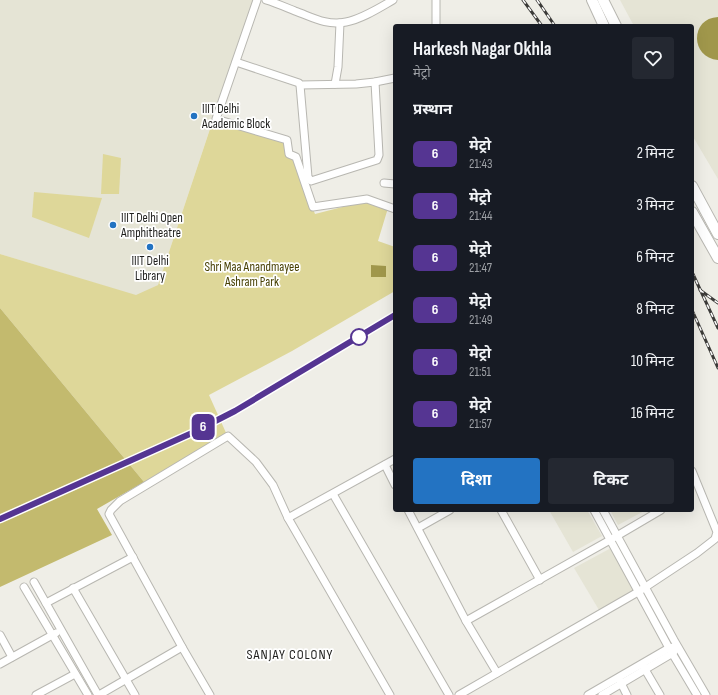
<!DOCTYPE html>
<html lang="hi">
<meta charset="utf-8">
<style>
:root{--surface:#171b24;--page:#242831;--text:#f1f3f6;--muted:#9ea1a6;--accent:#2373c2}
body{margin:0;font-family:"Sofia Sans Condensed","Noto Sans Devanagari",sans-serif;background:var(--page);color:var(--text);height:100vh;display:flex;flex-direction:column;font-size:15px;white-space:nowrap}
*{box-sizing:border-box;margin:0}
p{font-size:13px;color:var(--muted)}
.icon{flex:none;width:22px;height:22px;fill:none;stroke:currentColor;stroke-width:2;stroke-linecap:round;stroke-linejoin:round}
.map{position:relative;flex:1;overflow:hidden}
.drawer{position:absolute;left:393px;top:24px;width:301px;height:488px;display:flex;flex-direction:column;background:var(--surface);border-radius:4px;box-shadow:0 4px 16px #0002}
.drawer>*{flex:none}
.badge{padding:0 8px;border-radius:6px;font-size:14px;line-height:26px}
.map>.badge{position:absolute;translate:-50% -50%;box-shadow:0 0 0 2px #fff}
h2{padding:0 20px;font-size:15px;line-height:36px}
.round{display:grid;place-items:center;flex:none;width:42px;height:42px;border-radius:4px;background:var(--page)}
.summary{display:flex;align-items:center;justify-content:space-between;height:68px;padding:0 20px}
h1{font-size:19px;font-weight:700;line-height:30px}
.cta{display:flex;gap:8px;margin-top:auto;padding:8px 20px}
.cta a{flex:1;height:46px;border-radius:4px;background:var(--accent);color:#fff;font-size:16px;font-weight:700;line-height:46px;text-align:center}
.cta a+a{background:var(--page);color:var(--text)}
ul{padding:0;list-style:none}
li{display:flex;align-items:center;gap:12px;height:52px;padding:0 20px}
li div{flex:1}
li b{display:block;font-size:15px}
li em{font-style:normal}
li .badge{min-width:44px;font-weight:700;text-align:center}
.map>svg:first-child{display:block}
</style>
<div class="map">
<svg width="718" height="695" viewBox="0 0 718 695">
<rect width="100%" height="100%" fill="#efeee7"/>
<g fill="#e5e4d5">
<path d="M0,0H253L158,285L137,296L0,254Z"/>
<path d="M620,0H718V179L692,135V26H634Z"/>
<path d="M549,510H587L602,536L573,552Z"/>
<path d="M610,510H646L618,525Z"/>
<path d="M611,548L634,591L599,610L574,568Z"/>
</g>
<g fill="#ded799">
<path d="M212,123L285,139L315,214L366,201L388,208L378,241L395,247V291L292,351L209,395L227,435L144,482L0,308V254L136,295L158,285Z"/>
<path d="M103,154L121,158L119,194H101Z"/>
<path d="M34,192L102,198L89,238L32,217Z"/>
</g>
<path fill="#c3ba6e" d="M0,308L144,482L97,509L112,535L0,587Z"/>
<g fill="#a0974b">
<path d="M718,17V60C690,58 690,18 718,17Z"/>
<path d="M371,265L386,266V277H371Z"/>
</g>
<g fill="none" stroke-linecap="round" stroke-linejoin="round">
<g stroke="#b8b7b1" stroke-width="9">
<g id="minor">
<path d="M257,0L216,119L287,140L289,154L296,157L313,207L367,199L395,209"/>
<path d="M266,0C276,3 285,7 295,11C312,17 326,26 346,22C362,19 379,8 393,0"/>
<path d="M436,26V0"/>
<path d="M236,62L299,83L300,85L356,84L375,82L395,78"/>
<path d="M335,84L338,67L340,23"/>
<path d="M300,85L308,177L311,181L377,160L379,155L375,82"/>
<path d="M384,183L395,184"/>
<path d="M385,465L395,485"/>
<path d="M333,494L449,695"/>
<path d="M408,510L466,621L497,673"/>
<path d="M501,510L540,580"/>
<path d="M594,510L669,648L697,695"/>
<path d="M603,510L674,640L706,695"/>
<path d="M288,518L395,459"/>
<path d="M418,528L450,510"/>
<path d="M34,582L98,695"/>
<path d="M24,587L88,695"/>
<path d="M73,588L135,695"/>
<path d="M46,603L133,557"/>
<path d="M466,621L610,540L661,510"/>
<path d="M0,635L12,657"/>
<path d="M0,664L56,633"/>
<path d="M643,666L660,695"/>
<path d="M620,681L627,695"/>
<path d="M36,695L75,674"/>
<path d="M99,695L182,647"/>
<path d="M210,695L182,647L109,514L111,510L120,501L228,436L256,462L273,485L288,518L390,695"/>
<path d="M459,695L638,592L697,553L715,539L717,532L692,471"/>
<path d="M588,695L669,648L674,647"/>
<path d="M602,695L673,653L675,650"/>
</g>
</g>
<g stroke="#b8b7b1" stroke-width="12">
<g id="highway">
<path d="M592,0L604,26"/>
<path d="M603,0L616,26"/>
<path d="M692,186L718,234"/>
<path d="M692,212L718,258"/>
</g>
</g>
<use href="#minor" stroke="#fff" stroke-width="7"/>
<use href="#highway" stroke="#fff" stroke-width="10"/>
<g stroke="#3c3b39" stroke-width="3">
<g id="rail">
<path d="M523,0L542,26"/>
<path d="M537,0L555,26"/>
<path d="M692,272L718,328"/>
<path d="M700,290L718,303"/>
<path d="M692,310L718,368"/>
<path d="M0,519L192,433L235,411L395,315"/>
</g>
</g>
<use href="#rail" stroke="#fff" stroke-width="1.5" stroke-dasharray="4.5" stroke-linecap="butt"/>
</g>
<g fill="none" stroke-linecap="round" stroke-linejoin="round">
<g stroke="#fff" stroke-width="9">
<path id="line" d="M0,519L192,433L235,411L395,315"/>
</g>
<use href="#line" stroke="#553592" stroke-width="6"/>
</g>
<g fill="#2373c2" stroke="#fff" stroke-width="1.5">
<circle cx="194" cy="116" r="4"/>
<circle cx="113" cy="225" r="4"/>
<circle cx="150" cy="247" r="4"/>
</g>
<circle fill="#fff" stroke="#553592" stroke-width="2" cx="359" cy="337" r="8"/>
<g text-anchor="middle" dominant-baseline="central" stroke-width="3.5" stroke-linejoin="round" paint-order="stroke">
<g font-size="13" fill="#1e1e1c" stroke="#fff" text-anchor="start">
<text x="202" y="109">IIIT Delhi<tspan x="202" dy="15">Academic Block</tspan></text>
<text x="121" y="218">IIIT Delhi Open<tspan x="121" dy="15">Amphitheatre</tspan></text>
<text x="150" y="261" text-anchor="middle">IIIT Delhi<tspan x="150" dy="15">Library</tspan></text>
</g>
<g font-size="13" fill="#453e00" stroke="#fff">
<text x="252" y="267">Shri Maa Anandmayee<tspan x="252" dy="15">Ashram Park</tspan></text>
</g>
<g font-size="14" letter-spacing="1" fill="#1e1e1c" stroke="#fff">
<text x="290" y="654">SANJAY COLONY</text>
</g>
</g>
</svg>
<b class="badge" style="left:203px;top:427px;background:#553592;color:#fff">6</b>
<section class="drawer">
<div class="summary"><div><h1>Harkesh Nagar Okhla</h1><p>मेट्रो</p></div><a class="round"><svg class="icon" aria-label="heart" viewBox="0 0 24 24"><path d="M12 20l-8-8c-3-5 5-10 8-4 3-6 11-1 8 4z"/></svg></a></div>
<h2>प्रस्थान</h2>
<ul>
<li><span class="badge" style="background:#553592;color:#fff">6</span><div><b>मेट्रो</b><p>21:43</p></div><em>2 मिनट</em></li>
<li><span class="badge" style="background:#553592;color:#fff">6</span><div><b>मेट्रो</b><p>21:44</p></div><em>3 मिनट</em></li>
<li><span class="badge" style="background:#553592;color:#fff">6</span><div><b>मेट्रो</b><p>21:47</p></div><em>6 मिनट</em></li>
<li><span class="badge" style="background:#553592;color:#fff">6</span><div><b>मेट्रो</b><p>21:49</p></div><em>8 मिनट</em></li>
<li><span class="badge" style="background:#553592;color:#fff">6</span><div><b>मेट्रो</b><p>21:51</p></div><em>10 मिनट</em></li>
<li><span class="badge" style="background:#553592;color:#fff">6</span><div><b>मेट्रो</b><p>21:57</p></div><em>16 मिनट</em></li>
</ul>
<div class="cta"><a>दिशा</a><a>टिकट</a></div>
</section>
</div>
